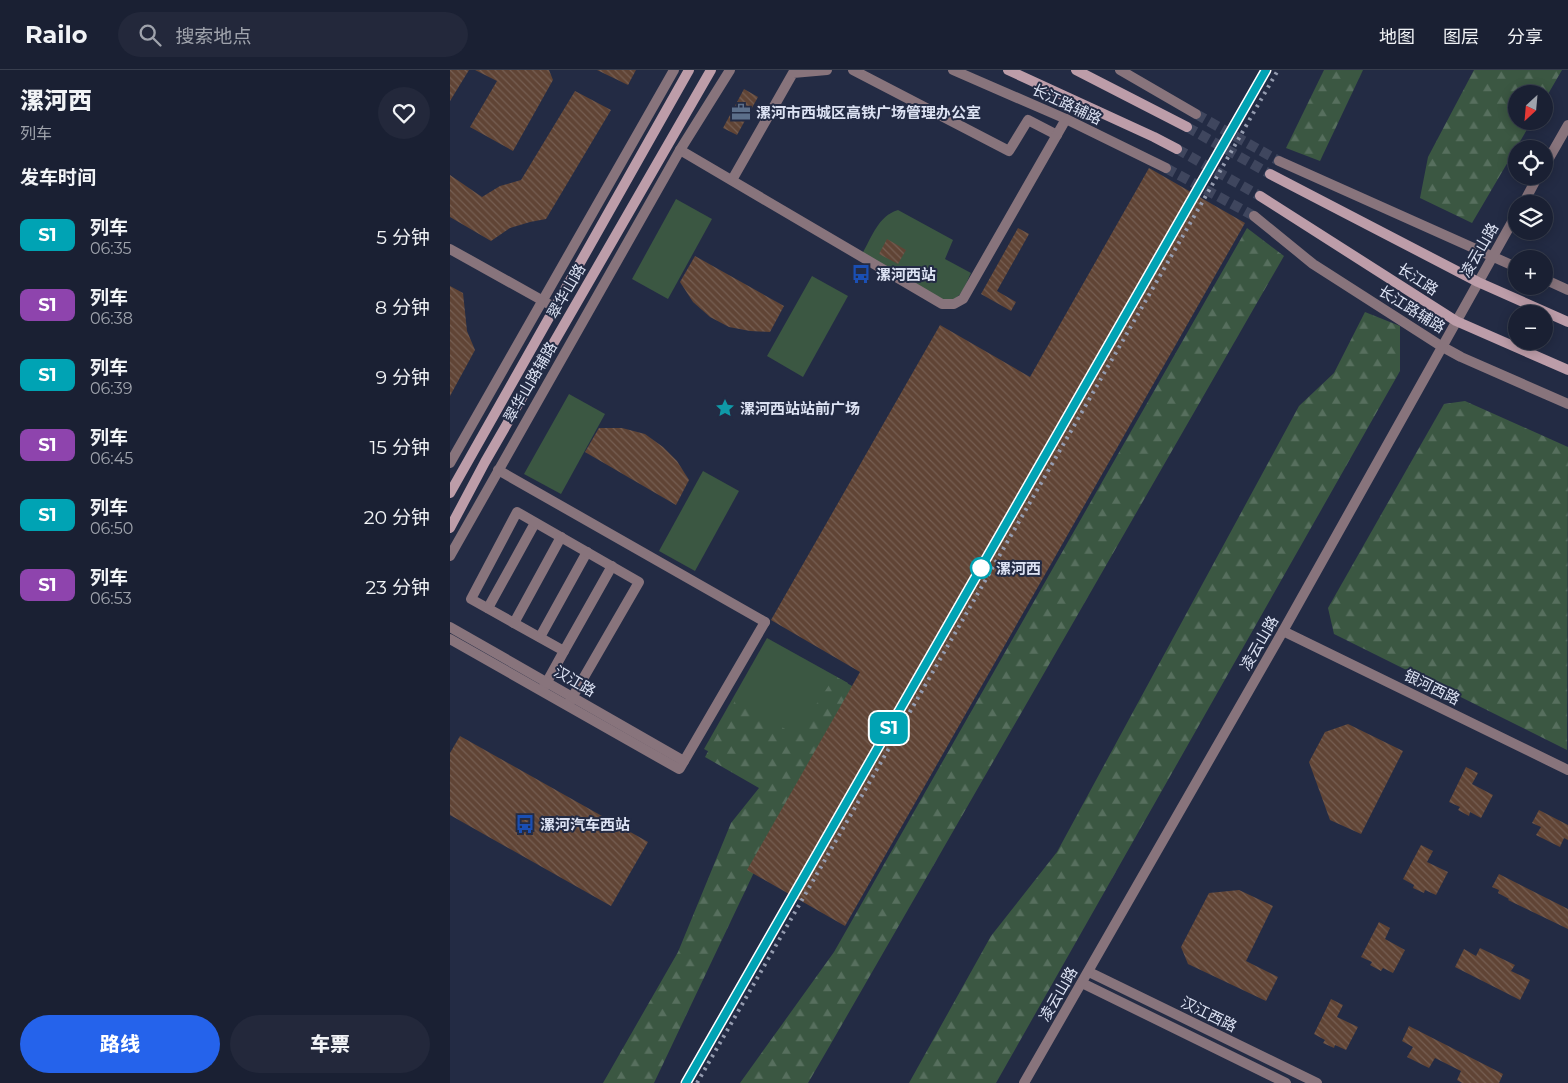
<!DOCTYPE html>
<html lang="zh">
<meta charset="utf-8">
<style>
:root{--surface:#1a2033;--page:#23283b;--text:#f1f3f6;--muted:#9fa3ac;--line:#383e4e;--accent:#2563eb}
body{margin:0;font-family:Montserrat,"Noto Sans SC",sans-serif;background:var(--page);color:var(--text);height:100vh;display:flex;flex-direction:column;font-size:19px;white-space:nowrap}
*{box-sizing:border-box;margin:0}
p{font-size:16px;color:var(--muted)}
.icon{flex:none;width:28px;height:28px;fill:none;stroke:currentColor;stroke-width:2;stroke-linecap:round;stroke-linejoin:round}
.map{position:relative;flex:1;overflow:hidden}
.panel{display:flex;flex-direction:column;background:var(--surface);width:450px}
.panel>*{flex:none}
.badge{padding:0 10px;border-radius:8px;font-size:18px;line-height:32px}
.needle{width:32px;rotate:206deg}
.buttons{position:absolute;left:1058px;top:15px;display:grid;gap:10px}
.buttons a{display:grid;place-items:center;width:45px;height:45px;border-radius:50%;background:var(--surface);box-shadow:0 2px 12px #0003,0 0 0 1px var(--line);font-size:25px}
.map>.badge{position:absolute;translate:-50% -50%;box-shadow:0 0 0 2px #fff}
h2{padding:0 20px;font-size:19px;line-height:45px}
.round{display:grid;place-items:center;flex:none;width:52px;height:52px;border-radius:26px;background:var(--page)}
.head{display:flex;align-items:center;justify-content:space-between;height:85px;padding:0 20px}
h1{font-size:24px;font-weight:800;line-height:38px}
.action{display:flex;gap:10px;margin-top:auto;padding:10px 20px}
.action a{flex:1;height:58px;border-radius:30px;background:var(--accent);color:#fff;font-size:20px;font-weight:800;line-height:58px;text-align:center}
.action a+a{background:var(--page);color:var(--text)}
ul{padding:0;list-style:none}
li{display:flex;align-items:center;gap:15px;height:70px;padding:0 20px}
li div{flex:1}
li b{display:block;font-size:19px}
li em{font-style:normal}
li .badge{min-width:55px;font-weight:700;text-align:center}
header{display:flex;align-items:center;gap:30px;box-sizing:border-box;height:70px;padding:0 25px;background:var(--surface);border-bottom:1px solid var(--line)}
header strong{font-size:24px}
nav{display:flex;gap:28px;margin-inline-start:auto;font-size:18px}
.search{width:350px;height:45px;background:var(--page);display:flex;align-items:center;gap:12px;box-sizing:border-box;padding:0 18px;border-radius:28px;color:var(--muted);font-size:19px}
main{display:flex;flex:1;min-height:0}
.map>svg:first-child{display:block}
</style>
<header>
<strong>Railo</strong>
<div class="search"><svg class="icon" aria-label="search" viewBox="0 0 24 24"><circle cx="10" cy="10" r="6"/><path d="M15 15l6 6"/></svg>搜索地点</div>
<nav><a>地图</a><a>图层</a><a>分享</a></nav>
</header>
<main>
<section class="panel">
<div class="head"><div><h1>漯河西</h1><p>列车</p></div><a class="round"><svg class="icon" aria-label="heart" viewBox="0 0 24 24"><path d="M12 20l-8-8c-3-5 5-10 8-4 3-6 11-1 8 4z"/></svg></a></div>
<h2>发车时间</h2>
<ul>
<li><span class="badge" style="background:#00a3b4;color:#fff">S1</span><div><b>列车</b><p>06:35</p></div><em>5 分钟</em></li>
<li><span class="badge" style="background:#8e44ad;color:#fff">S1</span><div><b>列车</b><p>06:38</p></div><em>8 分钟</em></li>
<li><span class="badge" style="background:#00a3b4;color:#fff">S1</span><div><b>列车</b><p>06:39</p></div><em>9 分钟</em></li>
<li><span class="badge" style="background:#8e44ad;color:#fff">S1</span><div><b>列车</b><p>06:45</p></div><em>15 分钟</em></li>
<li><span class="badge" style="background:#00a3b4;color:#fff">S1</span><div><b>列车</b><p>06:50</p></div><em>20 分钟</em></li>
<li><span class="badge" style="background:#8e44ad;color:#fff">S1</span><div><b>列车</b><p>06:53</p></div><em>23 分钟</em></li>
</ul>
<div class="action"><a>路线</a><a>车票</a></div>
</section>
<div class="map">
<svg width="1118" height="1013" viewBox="0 0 1118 1013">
<defs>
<pattern id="forest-firs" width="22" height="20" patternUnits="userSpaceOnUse" patternTransform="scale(1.25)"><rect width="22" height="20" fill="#3b5742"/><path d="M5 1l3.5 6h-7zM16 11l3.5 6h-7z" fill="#576f5e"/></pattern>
<pattern id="building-back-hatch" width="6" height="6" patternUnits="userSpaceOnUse" patternTransform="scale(1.25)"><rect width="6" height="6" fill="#604435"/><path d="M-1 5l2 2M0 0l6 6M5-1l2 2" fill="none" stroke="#765f53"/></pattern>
</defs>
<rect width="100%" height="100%" fill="#232b44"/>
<g fill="#3b5742">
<path d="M226,129L262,149L218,229L182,209Z"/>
<path d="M448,140L503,170L495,189L521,203C514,217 512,230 495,231L412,184C422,167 428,146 448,140Z"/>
<path d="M362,206L398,226L353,307L317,286Z"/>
<path d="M119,324L155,344L111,424L74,404Z"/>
<path d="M253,401L289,421L245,501L209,481Z"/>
<path d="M317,568L398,613L334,724L254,679Z"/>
</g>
<g fill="url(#forest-firs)">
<path d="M874,0H913L870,91L836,78Z"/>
<path d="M1024,0H1112L1094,31V24H1066V51H1082L1022,153L970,128L978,87Z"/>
<path d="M797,158L834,186L379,977L358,1013H290L384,882Z"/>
<path d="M915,242L950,256V301L546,1013H459L541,866L607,782L849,336L884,303Z"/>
<path d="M1015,331L1118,377L1117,680L884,564L878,538L994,334Z"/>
<path d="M385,606L407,619L325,758L204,1013H153L228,882L281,753L309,718L255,687L285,631L346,665Z"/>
</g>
<g fill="url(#building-back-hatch)">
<path d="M0,0H19L0,31Z"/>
<path d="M25,0H99L103,10L63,81L20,57L47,11Z"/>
<path d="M147,0H186L178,15Z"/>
<path d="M294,19L308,27L287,65L273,58Z"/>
<path d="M125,21L161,40L96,149L80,152L60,158L41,171L0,147V105L32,127L50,116L71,110Z"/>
<path d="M699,98L795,153L395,856L297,800L410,602L321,550L490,255L580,307Z"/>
<path d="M568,158L579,164L547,221L566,232L561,241L531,224Z"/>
<path d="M437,169L456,180L448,194L429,184Z"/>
<path d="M245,186L334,236L320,262L300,261L279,257L260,247L243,232L230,212Z"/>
<path d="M0,216L13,223L17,261L25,280L0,326Z"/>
<path d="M149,358H172L195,364L213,377L227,391L239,410L226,435L135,382Z"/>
<path d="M898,654L953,681L911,764L880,750L859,692L875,662Z"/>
<path d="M10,666L198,772L161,836L0,745V683Z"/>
<path d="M1016,697L1028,703L1022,714L1043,725L1031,748L1020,742L1019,746L1008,740L1010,737L999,732Z"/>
<path d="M1089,740L1118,755V770L1114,768L1110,777L1086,765L1091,757L1082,753Z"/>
<path d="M971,775L983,781L977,792L998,802L986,825L975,820L974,823L963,818L964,815L953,809Z"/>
<path d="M1049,804L1118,839V859L1058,830L1059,829L1048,823L1049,820L1042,817Z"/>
<path d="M789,820L823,836L796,891L828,907L816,931L738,894L731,877L759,823Z"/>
<path d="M929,852L940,858L935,869L955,880L943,903L933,898L931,901L920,895L922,892L911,887Z"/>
<path d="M1030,878L1065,895L1061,901L1080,910L1070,930L1005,897L1014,879L1026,886Z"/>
<path d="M881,929L893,935L887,947L908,957L896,980L885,975L884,978L873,973L875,970L864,964Z"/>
<path d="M959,956L1053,1004L1049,1013H1012L1007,1010L1011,1001L985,988L979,998L957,987L963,977L952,971Z"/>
</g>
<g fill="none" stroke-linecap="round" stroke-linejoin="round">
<g stroke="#3f465e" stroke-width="10" stroke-dasharray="10 5" stroke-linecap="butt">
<path d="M746,44L829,91"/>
<path d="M716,98L804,146"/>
</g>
<g stroke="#3f465e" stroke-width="10" stroke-dasharray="10 5" stroke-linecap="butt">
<path d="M737,57L820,104"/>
<path d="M727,79L810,126"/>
</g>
<g stroke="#88747c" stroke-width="10">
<path d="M403,0L559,81L578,50L607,65"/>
<path d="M503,0L616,49L716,98"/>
<path d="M670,0L746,44"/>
<path d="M230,80L492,234H504L513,229L616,49"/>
<path d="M829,91L1066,197"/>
<path d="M282,110L343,3L377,0"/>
<path d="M804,146L863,194L991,276L1011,287L1118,334"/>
<path d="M0,179L104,237"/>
<path d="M1094,209L1118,220"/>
<path d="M0,393L224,0"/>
<path d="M0,486L230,80L280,0"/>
<path d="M38,538L85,453"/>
<path d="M64,553L111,467"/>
<path d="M90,567L137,482"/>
<path d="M114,581L162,496"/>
<path d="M93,619L114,581L21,529L67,442L189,512L119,633"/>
<path d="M230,698L315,552"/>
</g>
<g stroke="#88747c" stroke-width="10">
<path d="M1094,97L1118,55"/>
<path d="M1073,134L1088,106"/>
<path d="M48,400L315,552"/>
<path d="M0,557L234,691"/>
<path d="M833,561L1118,700"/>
<path d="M0,569L229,699"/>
<path d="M639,902L867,1013"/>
<path d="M632,913L836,1013"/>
<path d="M574,1013L833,561L1066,145"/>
</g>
<g stroke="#bd9da9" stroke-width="10">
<path d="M558,0L704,67L727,79"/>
<path d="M626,0L737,57"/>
<path d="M820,104L1028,212L1118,252"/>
<path d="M810,126L1006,251L1118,300"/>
<path d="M0,423L239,0"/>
<path d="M0,458L35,392L261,0"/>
</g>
<g stroke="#959cb0" stroke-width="4" stroke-dasharray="2.5 5" stroke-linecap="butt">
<path d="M236,1013L816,0"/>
<path d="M247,1013L828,0"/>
</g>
</g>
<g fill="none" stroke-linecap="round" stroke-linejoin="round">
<g stroke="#fff" stroke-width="11">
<path id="line" d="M236,1013L816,0"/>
</g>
<use href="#line" stroke="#00a3b4" stroke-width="8"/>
</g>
<defs>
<g id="office-bare" transform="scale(1.5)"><path d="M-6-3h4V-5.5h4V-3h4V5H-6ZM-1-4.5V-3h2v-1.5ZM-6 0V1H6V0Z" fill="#5c6f8a" stroke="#232b44" stroke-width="2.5" paint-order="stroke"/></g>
<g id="bus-bare" transform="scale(1.5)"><path d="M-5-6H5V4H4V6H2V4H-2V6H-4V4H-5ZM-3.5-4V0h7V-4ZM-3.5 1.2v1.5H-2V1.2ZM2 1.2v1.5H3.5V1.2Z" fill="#1a4fb4" stroke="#232b44" stroke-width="2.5" paint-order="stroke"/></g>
<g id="sight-bare" transform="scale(1.5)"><path d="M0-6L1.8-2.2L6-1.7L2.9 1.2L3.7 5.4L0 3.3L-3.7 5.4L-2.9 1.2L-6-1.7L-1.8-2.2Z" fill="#0f9aa8" stroke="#232b44" stroke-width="2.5" paint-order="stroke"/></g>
</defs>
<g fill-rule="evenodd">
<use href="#office-bare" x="291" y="42"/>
<use href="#bus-bare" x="411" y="204"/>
<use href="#sight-bare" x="275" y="338"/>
<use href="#bus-bare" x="75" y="754"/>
</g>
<circle fill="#fff" stroke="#00a3b4" stroke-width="2.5" cx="531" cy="498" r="10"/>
<g text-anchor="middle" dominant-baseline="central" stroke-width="4" stroke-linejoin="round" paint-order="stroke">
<g font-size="15" fill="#dce2f3" stroke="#232b44">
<text transform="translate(617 34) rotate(25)">长江路辅路</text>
<text transform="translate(1029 180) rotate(-60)">凌云山路</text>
<text transform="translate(968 209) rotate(33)">长江路</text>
<text transform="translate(116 221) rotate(-60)">翠华山路</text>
<text transform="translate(962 239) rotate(32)">长江路辅路</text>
<text transform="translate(80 312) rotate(-60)">翠华山路辅路</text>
<text transform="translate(809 573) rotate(-60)">凌云山路</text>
<text transform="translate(125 611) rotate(30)">汉江路</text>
<text transform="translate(982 617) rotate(26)">银河西路</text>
<text transform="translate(608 924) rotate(-60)">凌云山路</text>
<text transform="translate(759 944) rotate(26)">汉江西路</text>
</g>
<g font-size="15" font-weight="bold" fill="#dce2f3" stroke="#232b44" text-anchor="start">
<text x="306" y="42">漯河市西城区高铁广场管理办公室</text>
<text x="426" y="204">漯河西站</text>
<text x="290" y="338">漯河西站站前广场</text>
<text x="90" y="754">漯河汽车西站</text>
</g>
<g font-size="15" font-weight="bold" fill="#dce2f3" stroke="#232b44" text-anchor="start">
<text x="546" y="498">漯河西</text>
</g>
</g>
</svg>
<div class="buttons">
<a><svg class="needle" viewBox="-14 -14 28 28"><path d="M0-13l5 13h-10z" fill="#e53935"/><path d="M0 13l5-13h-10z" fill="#9fa3ac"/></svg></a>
<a><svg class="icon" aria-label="locate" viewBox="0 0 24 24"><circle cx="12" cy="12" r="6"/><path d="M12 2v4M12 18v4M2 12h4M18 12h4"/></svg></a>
<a><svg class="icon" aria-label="layers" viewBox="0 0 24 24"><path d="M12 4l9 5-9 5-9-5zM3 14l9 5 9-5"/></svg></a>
<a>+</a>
<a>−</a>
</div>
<b class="badge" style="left:439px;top:658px;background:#00a3b4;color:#fff">S1</b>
</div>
</main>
